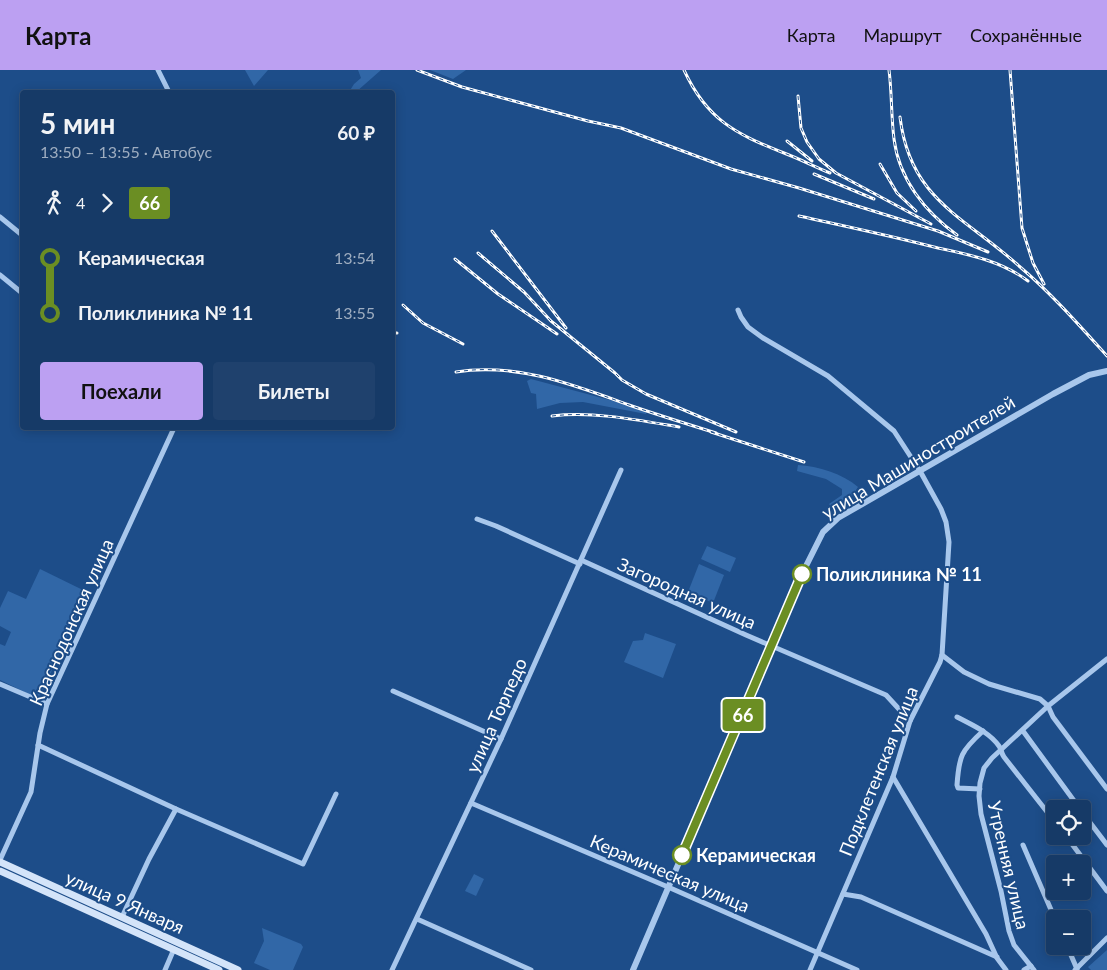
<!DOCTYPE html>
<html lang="ru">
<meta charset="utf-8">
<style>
:root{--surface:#163a67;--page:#1f416d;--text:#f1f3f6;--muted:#9eadc0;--line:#35547b;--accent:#bca0f2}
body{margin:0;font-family:Lato,sans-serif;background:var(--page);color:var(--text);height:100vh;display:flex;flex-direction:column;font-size:19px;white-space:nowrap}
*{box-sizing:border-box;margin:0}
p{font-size:16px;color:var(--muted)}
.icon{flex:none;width:28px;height:28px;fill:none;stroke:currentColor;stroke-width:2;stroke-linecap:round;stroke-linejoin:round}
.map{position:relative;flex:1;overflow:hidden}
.drawer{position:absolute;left:20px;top:20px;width:375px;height:340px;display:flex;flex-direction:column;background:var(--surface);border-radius:5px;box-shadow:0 2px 12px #0003,0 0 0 1px var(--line)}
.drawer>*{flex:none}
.badge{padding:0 10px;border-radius:4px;font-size:18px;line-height:32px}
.tools{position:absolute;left:1046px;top:730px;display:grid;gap:10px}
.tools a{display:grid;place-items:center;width:45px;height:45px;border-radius:5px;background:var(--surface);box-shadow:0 2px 12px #0003,0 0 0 1px var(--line);font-size:25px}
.map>.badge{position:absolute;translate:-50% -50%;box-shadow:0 0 0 2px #fff}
.legs{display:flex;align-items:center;gap:8px;height:55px;padding:0 20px;font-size:16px}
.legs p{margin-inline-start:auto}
.summary{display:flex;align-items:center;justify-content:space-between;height:85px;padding:0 20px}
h1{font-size:28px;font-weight:700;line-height:38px}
.button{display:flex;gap:10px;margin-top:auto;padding:10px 20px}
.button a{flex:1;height:58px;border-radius:5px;background:var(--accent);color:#111;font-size:20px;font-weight:700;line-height:58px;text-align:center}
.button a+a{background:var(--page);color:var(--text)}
ul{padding:0 20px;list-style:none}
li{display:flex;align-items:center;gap:18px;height:55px;font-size:19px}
li i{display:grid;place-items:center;width:8px;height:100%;margin:0 6px;background:currentColor}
li i::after{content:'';width:12px;height:12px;margin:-6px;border:4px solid;border-radius:50%;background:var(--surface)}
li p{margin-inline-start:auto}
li:first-child i{background:linear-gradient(#0000 50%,currentColor 0)}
li:last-child i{background:linear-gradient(currentColor 50%,#0000 0)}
header{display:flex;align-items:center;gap:30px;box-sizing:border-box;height:70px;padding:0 25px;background:var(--accent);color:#111}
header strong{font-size:24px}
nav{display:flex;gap:28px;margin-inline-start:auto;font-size:18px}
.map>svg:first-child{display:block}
</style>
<header>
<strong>Карта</strong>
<nav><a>Карта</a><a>Маршрут</a><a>Сохранённые</a></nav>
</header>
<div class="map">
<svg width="1107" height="900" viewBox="0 0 1107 900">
<rect width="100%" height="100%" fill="#1d4d89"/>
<g fill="#3167a7">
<path d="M245,0H268L254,16Z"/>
<path d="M358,0H381L356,22H349L354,14L361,8Z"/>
<path d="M430,0H466L453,9Z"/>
<path d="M531,309L647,340L646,344L583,332L560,333L537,339L536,324L531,323L527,311Z"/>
<path d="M798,395C818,396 843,404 858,417L856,420L858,423L832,438L829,434L842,425V419L826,409L797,401Z"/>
<path d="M707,476L736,488L730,502L701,489Z"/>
<path d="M699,494L724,505L713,533L688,522Z"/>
<path d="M40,499L87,522L39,629L0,610V574L5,576L11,562L0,556V538L8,521L26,529Z"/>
<path d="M645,563L676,574L663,608L624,592L633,571L643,570Z"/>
<path d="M474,804L484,809L476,826L465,821Z"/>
<path d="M262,858L301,874L303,877L293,900H270L254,893L264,871Z"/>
<path d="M1107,880V900H1091L1088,897Z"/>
</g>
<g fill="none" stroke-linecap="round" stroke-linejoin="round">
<g stroke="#a8c7ec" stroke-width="5">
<path d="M158,0L169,22"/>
<path d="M0,147L22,165"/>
<path d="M0,205L22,223"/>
<path d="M738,240L741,247L748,257L763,268L828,306L894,361L920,401L941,439L946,452L949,472L942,585L940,592L910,651L893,707L810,900"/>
<path d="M477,449L496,456L580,494"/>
<path d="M581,490L746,565L886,625L910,651"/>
<path d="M942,585L964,602L989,614L1040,629L1048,636L1053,647L1107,719"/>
<path d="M0,614L47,634"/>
<path d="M393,621L501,669"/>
<path d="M957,647C972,655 989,662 999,676C1002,680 1001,683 1004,687L1055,752"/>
<path d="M1023,661L1080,739"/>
<path d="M38,675L176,739L303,794L336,724"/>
<path d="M893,707L986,864L997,888L1006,900"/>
<path d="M980,719L958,718L957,715C959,686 961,681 983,661"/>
<path d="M471,733L668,817L857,900"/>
<path d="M1082,742L1107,775"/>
<path d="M1066,766L1107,821"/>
<path d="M1023,775L1055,849"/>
<path d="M0,790L31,722L40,663L47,634L174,358"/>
<path d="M843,824L861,827L997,887"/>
<path d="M122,847L149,789L176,739"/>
<path d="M417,849L531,900"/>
<path d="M1067,876L1077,899"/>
<path d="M165,900L174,879"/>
<path d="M392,900L501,669L621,400"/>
<path d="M1024,900L1031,896"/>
<path d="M1034,900L1014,875L1009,861L1001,821L981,744L979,726L980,713L984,698L992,688L1048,636L1107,589"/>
<path d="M1075,900L1107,868"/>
</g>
<path stroke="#a8c7ec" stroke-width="6" d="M633,900L804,500L823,462L838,448L1053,324L1089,305L1107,301"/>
<g stroke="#d4e4f9" stroke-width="7">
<path d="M0,792L238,900"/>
<path d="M0,801L219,900"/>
</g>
<g stroke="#fff" stroke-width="3">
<g id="rail">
<path d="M417,0L462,17L588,51L621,58L731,99L799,118L938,161L988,182"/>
<path d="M684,0C707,50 736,64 784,83C800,89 815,97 830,103"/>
<path d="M889,0C892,23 891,46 894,69C899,109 925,142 957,165"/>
<path d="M1010,0L1022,158L1033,193L1044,214"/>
<path d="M798,26L801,58L807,72L819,89L836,103L931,154"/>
<path d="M900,47C910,130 964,146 1019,196C1051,223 1079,255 1107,286"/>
<path d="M787,71L812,91"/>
<path d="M880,94L897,123L916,141"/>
<path d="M814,104L874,129"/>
<path d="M799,146C845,156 892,166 938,178C971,185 1001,191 1028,211"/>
<path d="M492,161L566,258"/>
<path d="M478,183L524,222L551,251L615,303L622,310L646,324L736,362"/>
<path d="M455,189L498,224L557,264"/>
<path d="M403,235L423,253L463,274"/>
<path d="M392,263H397"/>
<path d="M456,302C515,292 574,315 629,335C658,345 687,354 716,363"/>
<path d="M552,346C593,341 638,350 679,357"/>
<path d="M711,362L804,392"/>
</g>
</g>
<use href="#rail" stroke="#1d4d89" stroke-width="1" stroke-dasharray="4" stroke-linecap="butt"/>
</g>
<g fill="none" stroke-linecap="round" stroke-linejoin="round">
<g stroke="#fff" stroke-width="11">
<path id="line-1" d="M682,785L802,504"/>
</g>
<use href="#line-1" stroke="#6b8e23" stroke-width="8"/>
</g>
<g fill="#fff" stroke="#6b8e23" stroke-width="2.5">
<circle cx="802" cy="504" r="9"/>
<circle cx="682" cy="785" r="9"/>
</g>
<g text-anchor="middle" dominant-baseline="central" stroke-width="4" stroke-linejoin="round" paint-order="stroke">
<g font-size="18" fill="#fff" stroke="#1d4d89">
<text transform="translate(918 387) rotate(-31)">улица Машиностроителей</text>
<text transform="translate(687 523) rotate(24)">Загородная улица</text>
<text transform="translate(71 552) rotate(-66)">Краснодонская улица</text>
<text transform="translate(496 645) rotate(-66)">улица Торпедо</text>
<text transform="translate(878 701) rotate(-68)">Подклетенская улица</text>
<text transform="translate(1009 795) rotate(77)">Утренняя улица</text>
<text transform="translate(670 803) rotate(23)">Керамическая улица</text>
<text transform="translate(125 832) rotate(24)">улица 9 Января</text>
</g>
<g font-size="18" font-weight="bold" fill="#fff" stroke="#1d4d89" text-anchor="start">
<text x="816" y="504">Поликлиника № 11</text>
<text x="696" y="785">Керамическая</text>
</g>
</g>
</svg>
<div class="tools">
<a><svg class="icon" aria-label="locate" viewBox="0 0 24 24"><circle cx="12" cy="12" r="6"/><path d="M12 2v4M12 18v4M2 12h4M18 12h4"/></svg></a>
<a>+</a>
<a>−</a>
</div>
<b class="badge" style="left:743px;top:645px;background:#6b8e23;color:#fff">66</b>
<section class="drawer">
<div class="summary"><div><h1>5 мин</h1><p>13:50 – 13:55 · Автобус</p></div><b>60 ₽</b></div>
<div class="legs"><svg class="icon" aria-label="walk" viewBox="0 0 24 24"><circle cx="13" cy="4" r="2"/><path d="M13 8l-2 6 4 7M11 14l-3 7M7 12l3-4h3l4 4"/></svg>4<svg class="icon" aria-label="forward" viewBox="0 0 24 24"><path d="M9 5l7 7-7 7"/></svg><b class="badge" style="background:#6b8e23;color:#fff">66</b></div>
<ul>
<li><i style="color:#6b8e23"></i><b>Керамическая</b><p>13:54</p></li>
<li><i style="color:#6b8e23"></i><b>Поликлиника № 11</b><p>13:55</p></li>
</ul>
<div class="button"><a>Поехали</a><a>Билеты</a></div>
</section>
</div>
